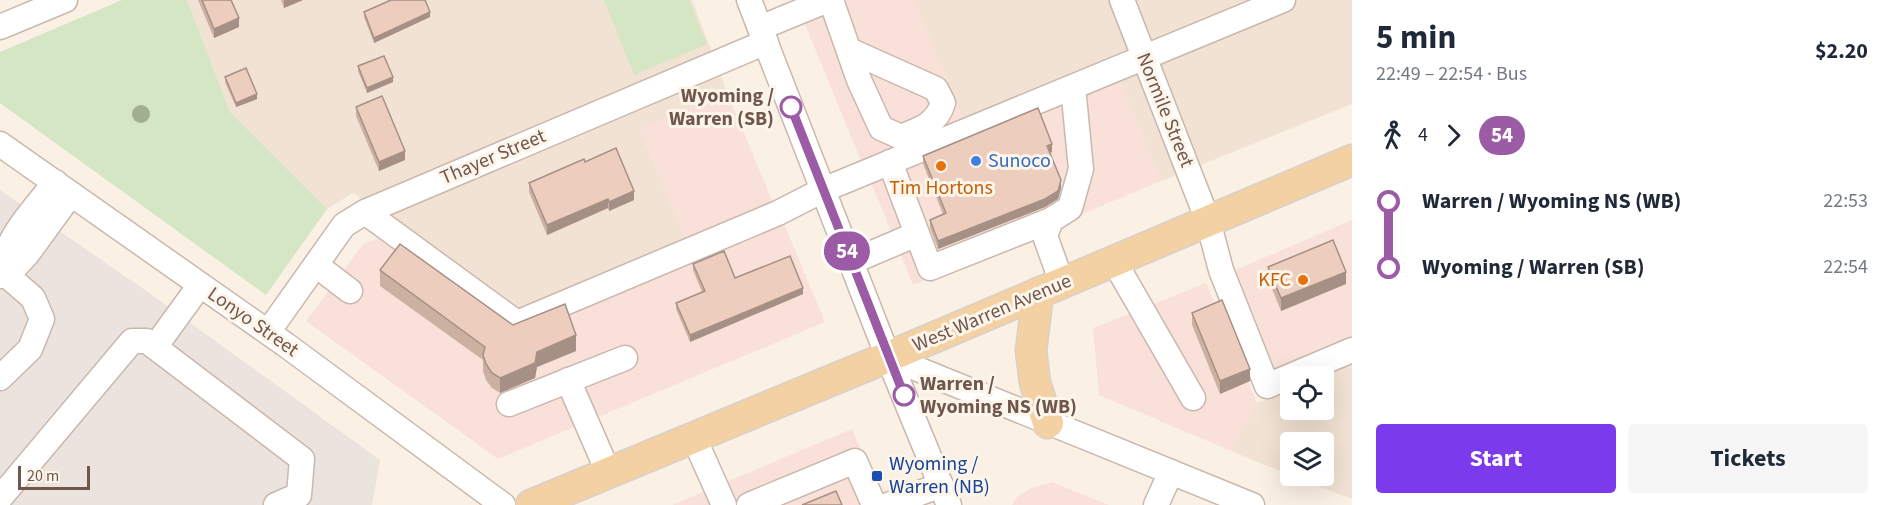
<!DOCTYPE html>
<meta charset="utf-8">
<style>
:root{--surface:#fff;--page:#f6f6f7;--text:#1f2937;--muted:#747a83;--accent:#7c3aed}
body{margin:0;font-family:"Source Sans 3",sans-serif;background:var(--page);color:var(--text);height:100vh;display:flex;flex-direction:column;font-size:22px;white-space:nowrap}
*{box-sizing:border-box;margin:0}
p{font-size:20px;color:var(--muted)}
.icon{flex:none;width:33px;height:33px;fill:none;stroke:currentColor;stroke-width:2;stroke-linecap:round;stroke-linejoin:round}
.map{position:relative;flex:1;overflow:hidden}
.details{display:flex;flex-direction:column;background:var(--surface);width:540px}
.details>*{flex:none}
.badge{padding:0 12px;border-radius:20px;font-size:21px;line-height:39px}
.tools{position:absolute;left:1280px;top:366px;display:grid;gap:12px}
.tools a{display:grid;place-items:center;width:54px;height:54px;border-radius:6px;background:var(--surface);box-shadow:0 6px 24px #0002;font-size:30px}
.scale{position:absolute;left:18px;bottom:15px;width:72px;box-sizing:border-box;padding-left:6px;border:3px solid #70574c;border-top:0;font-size:16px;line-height:21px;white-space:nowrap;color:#70574c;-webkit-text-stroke:4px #fdf5ea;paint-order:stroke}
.map>.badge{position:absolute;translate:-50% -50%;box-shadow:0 0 0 3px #fff}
.legs{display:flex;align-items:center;gap:9px;height:66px;padding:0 24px;font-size:20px}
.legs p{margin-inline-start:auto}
.head{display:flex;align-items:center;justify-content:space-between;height:102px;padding:0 24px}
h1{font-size:33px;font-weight:700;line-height:45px}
.primary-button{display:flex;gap:12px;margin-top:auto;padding:12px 24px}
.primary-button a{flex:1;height:69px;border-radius:6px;background:var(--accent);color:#fff;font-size:24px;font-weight:700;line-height:69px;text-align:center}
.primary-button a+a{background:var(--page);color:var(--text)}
ul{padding:0 24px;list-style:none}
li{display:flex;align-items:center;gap:21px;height:66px;font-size:22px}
li i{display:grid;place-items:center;width:9px;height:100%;margin:0 8px;background:currentColor}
li i::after{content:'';width:15px;height:15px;margin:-8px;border:4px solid;border-radius:50%;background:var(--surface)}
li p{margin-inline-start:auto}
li:first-child i{background:linear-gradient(#0000 50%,currentColor 0)}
li:last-child i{background:linear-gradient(currentColor 50%,#0000 0)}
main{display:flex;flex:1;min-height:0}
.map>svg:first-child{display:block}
</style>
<main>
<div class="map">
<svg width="1352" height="505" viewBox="0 0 1352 505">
<rect width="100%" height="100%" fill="#faf0e4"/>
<g fill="#f1e2d3">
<path d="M187,0H692L727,92L640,129L687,242L517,310L353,193L327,209L230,112Z"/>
<path d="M914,0H1352V104L1161,181L1119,78L964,122Z"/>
<path d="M1352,363V499L1292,476H1323V442H1290V475L1231,451L1257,403L1290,389V410H1323V376H1321Z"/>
</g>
<g fill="#f9e1d9">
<path d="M795,0H914L964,122L862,163Z"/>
<path d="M1119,78L1161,181L913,285L870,180Z"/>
<path d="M727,92L774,205L687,242L640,128Z"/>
<path d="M782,219L825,322L498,459L306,321L364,243L381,238L514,333Z"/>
<path d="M1352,220V340L1269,375L1226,274Z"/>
<path d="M1206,283L1257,403L1231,451L1099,395L1093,328Z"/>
<path d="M852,429L884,505H672Z"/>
<path d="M1052,482L1109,505H1012L1017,497L1029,489Z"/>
</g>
<path fill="#eae3de" d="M0,190L142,288L380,460L372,505H0Z"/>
<g fill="#d4e6c4">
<path d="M122,0H187L230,112L327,209L266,295L0,103V52Z"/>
<path d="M604,0H689L707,44L634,75Z"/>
</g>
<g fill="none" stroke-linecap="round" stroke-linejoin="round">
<g stroke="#cab8ac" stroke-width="27">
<g id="minor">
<path d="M749,0L888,357L949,505"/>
<path d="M831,0L859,80L881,128L901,137C920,129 936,125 943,103L936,89L849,50"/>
<path d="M1122,0L1208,221L1221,270L1267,386L1352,350"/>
<path d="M0,27L65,0"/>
<path d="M760,28L828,0"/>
<path d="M0,144L286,345L503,505"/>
<path d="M890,162L930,268L1051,220"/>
<path d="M55,182C36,208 3,239 3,272L16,266L28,253L71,194"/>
<path d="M365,212L517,323L778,213L823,190L1283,0"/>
<path d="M1114,261L1193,398"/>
<path d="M851,262L917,234"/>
<path d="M316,265L350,291"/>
<path d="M0,276L3,272L33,298L42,319L30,349L0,378"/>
<path d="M1062,283L1045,236L1051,220L1070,208L1081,169L1073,87"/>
<path d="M268,332L344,225L365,212L766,42"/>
<path d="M155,347L200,285"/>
<path d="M888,357L1252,505"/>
<path d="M568,380L609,474"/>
<path d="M509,404L625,358"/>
<path d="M694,438L724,505"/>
<path d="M0,498L132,341H147L302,459L299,495L276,505"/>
<path d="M749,505L855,461L874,505"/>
<path d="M888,505L941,485"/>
<path d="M1156,505L1171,472"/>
</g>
</g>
<g stroke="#d7d0cd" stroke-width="33">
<g id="major">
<path d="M1038,293L1031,351L1035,383L1048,423"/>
<path d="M531,505L888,357L1352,160"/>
</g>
</g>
<use href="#minor" stroke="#fff" stroke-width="24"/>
<use href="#major" stroke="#f3d1a2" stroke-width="30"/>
</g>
<circle fill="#a2af8e" cx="141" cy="114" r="9"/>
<g fill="#ccb1a3">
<path d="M198,0H231L239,27L214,38Z"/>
<path d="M281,0H303L284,8Z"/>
<path d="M364,12L430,17L374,43L364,17Z"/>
<path d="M358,66L393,82L367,93L358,71Z"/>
<path d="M225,77L257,99L236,107L225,82Z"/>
<path d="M356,107L405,160L379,171L356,116Z"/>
<path d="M1052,152L1050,153L1061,188L1058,199L1045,207L938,249L930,228V220L943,214L923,164V156Z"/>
<path d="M585,162L634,200L609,211L608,208L547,235L529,192V183Z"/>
<path d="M693,264L735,278L803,294L690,342L676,309V303L702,292L693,270Z"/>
<path d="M1268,267L1346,284L1281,311L1268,279Z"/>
<path d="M380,270L513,325L576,351L537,367L535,378L500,393L492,388L486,380L483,371V360L380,286Z"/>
<path d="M1192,313L1250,381L1220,394L1192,325Z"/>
</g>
<g fill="#a69085">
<path d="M284,0H303L284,8Z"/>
<path d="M430,12V17L374,43V38Z"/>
<path d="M239,18V27L214,38V29Z"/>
<path d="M393,77V82L367,93V88Z"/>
<path d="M257,94V99L236,107V103Z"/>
<path d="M1052,144V152L1047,154V146Z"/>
<path d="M405,151V160L379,171V162Z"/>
<path d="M1061,180V188L1058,199L1045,207L938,249V241Z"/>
<path d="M634,191V200L609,211V202Z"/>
<path d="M608,199V208L547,235V225Z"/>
<path d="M1346,272V284L1281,311V298Z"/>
<path d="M803,288V294L690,342V335Z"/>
<path d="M576,335V351L537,367L535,378L500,393V378L537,352Z"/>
<path d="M1250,369V381L1220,394V381Z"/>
</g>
<g fill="#edcebe" stroke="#a69085" stroke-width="1.5">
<path d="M202,0H231L239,18L214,29Z"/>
<path d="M391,0H425L430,12L374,38L364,12Z"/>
<path d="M384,56L393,77L367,88L358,66Z"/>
<path d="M246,68L257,94L236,103L225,77Z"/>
<path d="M382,96L405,151L379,162L356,107Z"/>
<path d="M1038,108L1052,144L1047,146L1061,180L1058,191L1045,199L938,241L930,220L946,213L923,156Z"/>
<path d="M616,148L634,191L609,202L608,199L547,225L529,183L584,159L585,162Z"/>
<path d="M1333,240L1346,272L1281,298L1268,267Z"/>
<path d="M400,244L513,325L565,304L576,335L537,352L535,363L500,378L492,373L486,364L483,355L485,347L380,270Z"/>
<path d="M724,251L735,278L790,256L803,288L690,335L676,303L705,291L693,264Z"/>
<path d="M1222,300L1250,369L1220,381L1192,313Z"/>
<path d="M836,491L842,505H802Z"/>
</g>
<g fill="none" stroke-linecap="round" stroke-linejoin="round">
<g stroke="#fff" stroke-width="14">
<path id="line-1" d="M791,107L904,395"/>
</g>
<use href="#line-1" stroke="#9b5ba5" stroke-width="9"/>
</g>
<g fill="#fff" stroke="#9b5ba5" stroke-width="3">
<circle cx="791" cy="107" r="10"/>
<circle cx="904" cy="395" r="10"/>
</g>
<circle fill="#3f7fe0" stroke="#fdf5ea" stroke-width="2" cx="976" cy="161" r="6"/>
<g fill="#e8710a" stroke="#fdf5ea" stroke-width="2">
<circle cx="941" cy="166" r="6"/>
<circle cx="1303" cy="280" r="6"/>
</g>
<rect fill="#1a4fb4" stroke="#fdf5ea" stroke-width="2" x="871" y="470" width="12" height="12" rx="3"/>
<g text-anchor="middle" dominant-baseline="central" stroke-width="6" stroke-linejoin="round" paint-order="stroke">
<g font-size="20" font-weight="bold" fill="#70574c" stroke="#fdf5ea" text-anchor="end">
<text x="774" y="96">Wyoming /<tspan x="774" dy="23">Warren (SB)</tspan></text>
<text x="920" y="384" text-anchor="start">Warren /<tspan x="920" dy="23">Wyoming NS (WB)</tspan></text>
</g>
<g font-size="20" fill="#70574c" stroke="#fdf5ea">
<text transform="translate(1165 110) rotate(68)">Normile Street</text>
<text transform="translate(493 157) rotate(-23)">Thayer Street</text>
<text transform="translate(992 313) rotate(-23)">West Warren Avenue</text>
<text transform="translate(253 322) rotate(35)">Lonyo Street</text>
</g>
<g font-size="20" fill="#366cbe" stroke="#fdf5ea" text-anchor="start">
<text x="988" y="161">Sunoco</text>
</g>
<g font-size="20" fill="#c56008" stroke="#fdf5ea">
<text x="941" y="188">Tim Hortons</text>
<text x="1291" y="280" text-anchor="end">KFC</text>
</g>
<g font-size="20" fill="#164399" stroke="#fdf5ea" text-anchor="start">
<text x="889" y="464">Wyoming /<tspan x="889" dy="23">Warren (NB)</tspan></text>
</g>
</g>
</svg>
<div class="tools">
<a><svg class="icon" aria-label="locate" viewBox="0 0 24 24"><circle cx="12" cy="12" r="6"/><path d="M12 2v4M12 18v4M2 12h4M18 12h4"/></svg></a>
<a><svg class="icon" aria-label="layers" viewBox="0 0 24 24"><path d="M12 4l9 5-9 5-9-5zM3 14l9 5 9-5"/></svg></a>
</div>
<div class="scale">20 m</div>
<b class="badge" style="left:847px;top:251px;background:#9b5ba5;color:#fff">54</b>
</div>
<section class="details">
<div class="head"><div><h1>5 min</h1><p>22:49 – 22:54 · Bus</p></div><b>$2.20</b></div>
<div class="legs"><svg class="icon" aria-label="walk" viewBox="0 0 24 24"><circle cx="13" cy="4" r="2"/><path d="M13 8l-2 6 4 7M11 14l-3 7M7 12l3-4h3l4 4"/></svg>4<svg class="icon" aria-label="forward" viewBox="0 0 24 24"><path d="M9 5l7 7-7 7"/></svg><b class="badge" style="background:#9b5ba5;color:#fff">54</b></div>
<ul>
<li><i style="color:#9b5ba5"></i><b>Warren / Wyoming NS (WB)</b><p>22:53</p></li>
<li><i style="color:#9b5ba5"></i><b>Wyoming / Warren (SB)</b><p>22:54</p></li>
</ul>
<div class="primary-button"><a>Start</a><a>Tickets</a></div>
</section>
</main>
